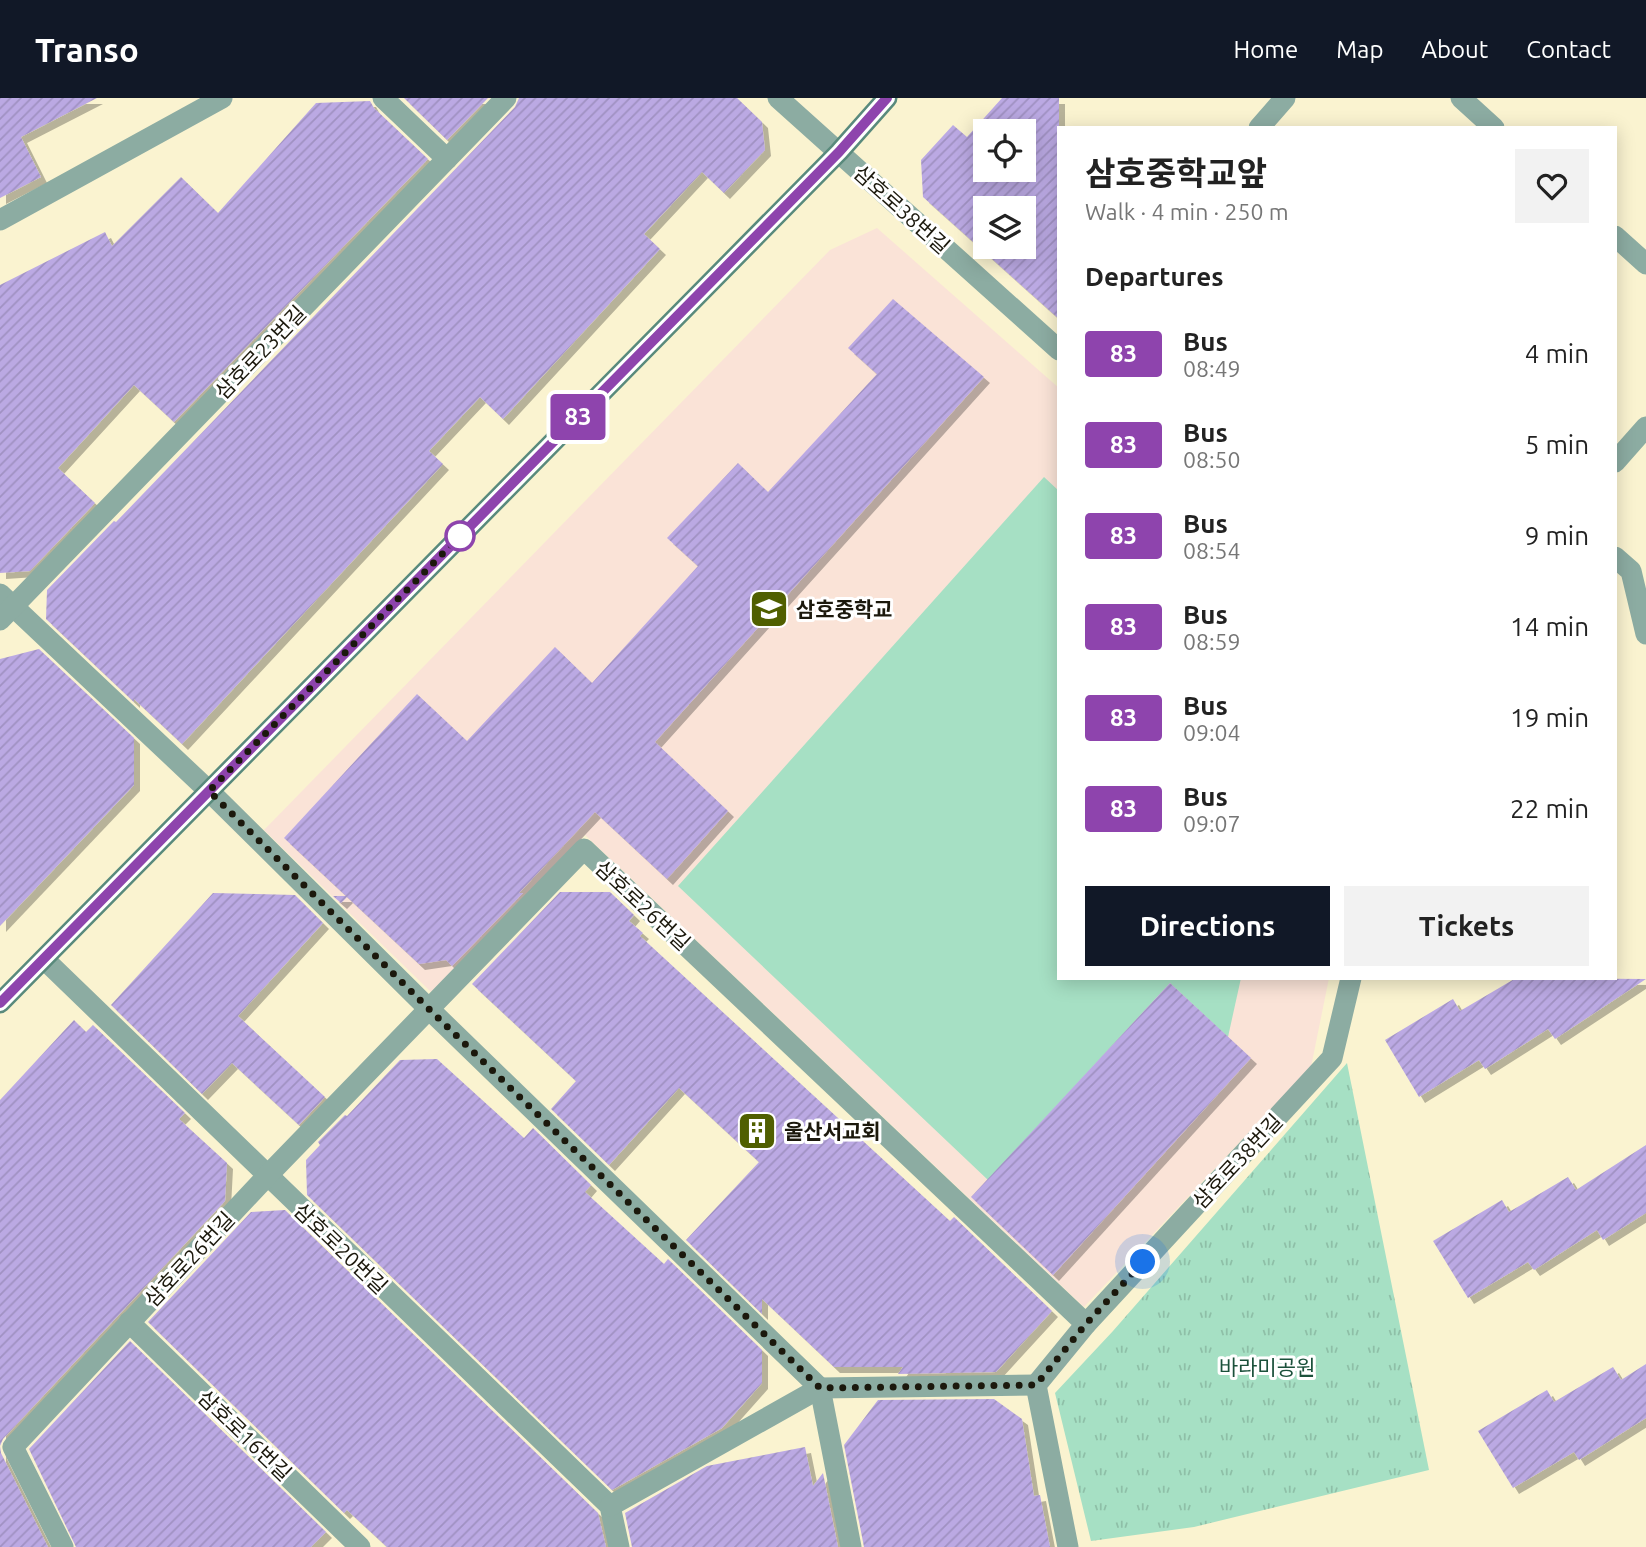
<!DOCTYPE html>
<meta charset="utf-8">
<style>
:root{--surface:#fff;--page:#f2f2f2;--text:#222;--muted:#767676;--accent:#111827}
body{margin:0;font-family:Ubuntu,"Noto Sans KR",sans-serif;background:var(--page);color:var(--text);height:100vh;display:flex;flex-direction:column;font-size:26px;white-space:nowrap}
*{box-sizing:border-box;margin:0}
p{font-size:23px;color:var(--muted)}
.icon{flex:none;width:38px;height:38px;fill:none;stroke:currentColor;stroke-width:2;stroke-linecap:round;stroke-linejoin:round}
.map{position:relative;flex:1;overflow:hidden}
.details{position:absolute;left:1057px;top:28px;width:560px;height:854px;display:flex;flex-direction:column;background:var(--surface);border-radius:0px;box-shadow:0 4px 18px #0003}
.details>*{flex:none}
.badge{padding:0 14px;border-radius:5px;font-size:24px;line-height:46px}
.controls{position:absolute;left:973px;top:21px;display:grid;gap:14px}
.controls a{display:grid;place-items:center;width:63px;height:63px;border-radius:0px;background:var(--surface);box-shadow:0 4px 18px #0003;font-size:35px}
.you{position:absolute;width:35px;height:35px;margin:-18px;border:5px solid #fff;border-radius:50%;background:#1a73e8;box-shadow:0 0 0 10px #1a73e833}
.map>.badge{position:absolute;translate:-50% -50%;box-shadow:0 0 0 4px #fff}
h2{padding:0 28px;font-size:26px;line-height:63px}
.round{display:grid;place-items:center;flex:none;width:74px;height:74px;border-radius:0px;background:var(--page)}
.head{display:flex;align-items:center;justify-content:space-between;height:119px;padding:0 28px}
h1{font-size:33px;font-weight:700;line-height:52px}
.action{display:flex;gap:14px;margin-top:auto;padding:14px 28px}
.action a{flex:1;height:80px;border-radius:0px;background:var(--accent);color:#fff;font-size:28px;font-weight:700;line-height:80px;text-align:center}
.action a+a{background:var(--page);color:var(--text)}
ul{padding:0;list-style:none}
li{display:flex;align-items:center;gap:21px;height:91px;padding:0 28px}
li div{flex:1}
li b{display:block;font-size:26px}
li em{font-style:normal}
li .badge{min-width:77px;font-weight:700;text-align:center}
header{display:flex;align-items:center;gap:42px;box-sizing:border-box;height:98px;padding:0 35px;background:var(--accent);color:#fff}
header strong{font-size:33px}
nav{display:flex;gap:38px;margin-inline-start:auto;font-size:24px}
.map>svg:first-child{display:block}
</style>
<header>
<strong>Transo</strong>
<nav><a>Home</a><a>Map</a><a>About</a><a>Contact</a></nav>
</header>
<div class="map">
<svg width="1646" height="1449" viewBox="0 0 1646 1449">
<defs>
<pattern id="park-tufts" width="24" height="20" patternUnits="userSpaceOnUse" patternTransform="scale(1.75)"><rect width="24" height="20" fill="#a6e0c4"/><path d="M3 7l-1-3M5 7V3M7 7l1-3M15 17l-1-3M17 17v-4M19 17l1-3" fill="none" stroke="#8ebfa7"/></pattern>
<pattern id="building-hatch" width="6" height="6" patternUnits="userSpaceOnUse" patternTransform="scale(1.75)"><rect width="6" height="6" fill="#bba9e3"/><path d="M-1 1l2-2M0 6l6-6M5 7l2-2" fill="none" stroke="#a091c2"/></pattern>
<filter id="shadow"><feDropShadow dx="6" dy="6" stdDeviation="0" flood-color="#0004"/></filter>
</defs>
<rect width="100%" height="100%" fill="#faf3d0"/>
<path fill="#fae3d7" d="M877,130L1059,290V880H1329L1311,969L1084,1209L585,737L431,894L264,732L830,152Z"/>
<path fill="#a6e0c4" d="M1044,379L1059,393V880H1241L1228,939L1170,885L988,1082L678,788Z"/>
<path fill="url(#park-tufts)" d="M1347,965L1429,1372L1194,1429L1091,1443L1055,1295L1113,1233Z"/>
<g fill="url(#building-hatch)" fill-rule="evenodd" filter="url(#shadow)">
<path d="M0,0H97L21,39L41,79L0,100Z"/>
<path d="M404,0H488L447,42Z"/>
<path d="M519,0H737L762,24L765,52L724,95L702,74L644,136L660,151L503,321L480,299L429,353L443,366L182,646L134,601V604L46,521L47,492L114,423L116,424L515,9Z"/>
<path d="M1002,0H1059V221L923,99L921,62L953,27L967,39ZM985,33H1024V72H985ZM985,110H1024V149H985Z"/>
<path d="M370,3L374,10L428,61L174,324L134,287L58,370L95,405L30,473L0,475V187L105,134L112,148L181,79L218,115L316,5Z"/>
<path d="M893,201L984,279L655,644L728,713L667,781L595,714L519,795H523L452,868L446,862L419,866L347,799L341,805L333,798H346L284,740L417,596L467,643L555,549L592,585L698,468L667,440L738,365L768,394L877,276L848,250Z"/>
<path d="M39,551L134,640V687L0,828V561Z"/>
<path d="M560,794H610L634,817L629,823L643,835L640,838L950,1123L954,1119L1052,1213L996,1274L898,1276L903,1269H834L762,1201V1216L686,1142L759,1064L679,990L609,1067L551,1011L576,983L472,886Z"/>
<path d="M213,795L295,797L323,825L238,918L325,999L299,1027L232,965L202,996L111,907Z"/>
<path d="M1516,880L1646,881L1555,941L1548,931L1485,971L1479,962L1419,999L1385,942L1453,901L1460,913Z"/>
<path d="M1170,885L1251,960L1053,1177L971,1099Z"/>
<path d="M74,922L86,934L93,927L185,1015L179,1021L227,1065L225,1103L3,1341L0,1348L1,1355L48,1449H0V1002Z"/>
<path d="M437,961L524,1040L533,1030L591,1087L585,1094L664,1166L668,1161L762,1252V1285L722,1330L612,1392L307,1097L306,1062L320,1047L318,1044L345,1017L347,1018L400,962Z"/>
<path d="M1646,1047V1115L1603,1142L1597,1132L1534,1172L1528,1164L1468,1200L1433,1143L1502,1102L1509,1114L1568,1079L1576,1092Z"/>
<path d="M285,1112L598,1415L606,1449H387L347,1412L344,1415L148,1224L251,1114Z"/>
<path d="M130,1243L326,1434L311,1449H76L29,1351Z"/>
<path d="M1646,1266V1320L1579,1362L1574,1354L1513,1390L1478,1333L1547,1292L1554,1304L1613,1269L1621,1282Z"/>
<path d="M994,1301L1022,1321L1034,1398L1040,1397L1050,1449H864L844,1347L878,1302Z"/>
<path d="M805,1349L813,1388L823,1375L838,1449H632L625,1415L707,1368Z"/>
</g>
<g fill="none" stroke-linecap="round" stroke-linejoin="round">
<g stroke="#8caca2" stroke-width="21">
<path d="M383,0L447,61"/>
<path d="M778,0L1059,252"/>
<path d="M1461,0L1494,30"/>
<path d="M1259,30L1285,0"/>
<path d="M0,122L222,0"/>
<path d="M1615,138L1646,166"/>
<path d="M1615,364L1646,329"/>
<path d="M1615,459L1631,473L1646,536"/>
<path d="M0,496L209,693L430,912L820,1290L851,1449"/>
<path d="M0,522L506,0"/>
<path d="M44,861L610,1408L619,1449"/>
<path d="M129,1224L360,1449"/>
<path d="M1086,1226L1332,960L1351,880"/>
<path d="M610,1408L820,1290L1036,1287"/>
<path d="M63,1449L13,1349L267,1078L584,751L1086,1226L1036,1287L1068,1449"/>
</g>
<path stroke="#598a7c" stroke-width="21" d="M0,905L839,54L887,0"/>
</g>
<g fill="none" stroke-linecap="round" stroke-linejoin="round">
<g stroke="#fff" stroke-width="16">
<path id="line" d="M0,905L839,54L887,0"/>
</g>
<use href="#line" stroke="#8e44ad" stroke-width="10"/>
<path stroke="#1b180c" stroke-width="7" stroke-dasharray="0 12.6" d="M460,438L209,693L430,912L820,1290L1036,1287L1086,1226L1143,1164"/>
</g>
<defs>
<g id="school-square" transform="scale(2.0125)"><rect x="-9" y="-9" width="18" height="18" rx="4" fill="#505f00" stroke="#fff"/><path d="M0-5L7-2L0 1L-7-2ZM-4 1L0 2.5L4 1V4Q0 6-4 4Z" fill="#fff"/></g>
<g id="building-square" transform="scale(2.0125)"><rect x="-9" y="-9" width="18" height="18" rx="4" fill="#505f00" stroke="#fff"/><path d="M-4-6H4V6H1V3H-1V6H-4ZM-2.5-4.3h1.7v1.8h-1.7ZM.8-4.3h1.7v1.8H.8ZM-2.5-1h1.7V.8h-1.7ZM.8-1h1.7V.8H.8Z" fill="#fff"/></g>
</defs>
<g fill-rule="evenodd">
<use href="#school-square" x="769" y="511"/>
<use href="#building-square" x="757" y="1033"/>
</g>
<circle fill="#fff" stroke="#8e44ad" stroke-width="3.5" cx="460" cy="438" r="14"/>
<g text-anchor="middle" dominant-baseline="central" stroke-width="6" stroke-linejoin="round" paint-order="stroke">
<g font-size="21" fill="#1b180c" stroke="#fff">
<text transform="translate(902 111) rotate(42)">삼호로38번길</text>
<text transform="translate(260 254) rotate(-46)">삼호로23번길</text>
<text transform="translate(643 807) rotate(43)">삼호로26번길</text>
<text transform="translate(1237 1063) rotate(-47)">삼호로38번길</text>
<text transform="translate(341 1150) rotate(44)">삼호로20번길</text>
<text transform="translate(189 1161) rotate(-47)">삼호로26번길</text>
<text transform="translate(245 1337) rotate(44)">삼호로16번길</text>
</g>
<g font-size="21" font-weight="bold" fill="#1b180c" stroke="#fff" text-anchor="start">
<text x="796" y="511">삼호중학교</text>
<text x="784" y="1033">울산서교회</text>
</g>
<g font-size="21" fill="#1b513b" stroke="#fff">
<text x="1267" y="1269">바라미공원</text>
</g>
</g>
</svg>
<div class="controls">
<a><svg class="icon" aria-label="locate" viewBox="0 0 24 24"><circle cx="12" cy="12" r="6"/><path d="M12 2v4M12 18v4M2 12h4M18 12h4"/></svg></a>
<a><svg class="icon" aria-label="layers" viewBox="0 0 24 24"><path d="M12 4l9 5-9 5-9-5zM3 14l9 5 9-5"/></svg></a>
</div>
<div class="you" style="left:1143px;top:1164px"></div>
<b class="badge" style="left:578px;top:319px;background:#8e44ad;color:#fff">83</b>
<section class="details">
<div class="head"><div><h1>삼호중학교앞</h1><p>Walk · 4 min · 250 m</p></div><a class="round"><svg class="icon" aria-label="heart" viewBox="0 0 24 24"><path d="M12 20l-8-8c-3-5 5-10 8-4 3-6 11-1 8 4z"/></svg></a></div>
<h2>Departures</h2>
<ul>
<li><span class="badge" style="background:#8e44ad;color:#fff">83</span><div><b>Bus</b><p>08:49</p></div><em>4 min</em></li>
<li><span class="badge" style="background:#8e44ad;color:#fff">83</span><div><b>Bus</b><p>08:50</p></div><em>5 min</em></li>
<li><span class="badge" style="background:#8e44ad;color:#fff">83</span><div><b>Bus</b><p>08:54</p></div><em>9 min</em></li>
<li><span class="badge" style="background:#8e44ad;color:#fff">83</span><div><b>Bus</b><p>08:59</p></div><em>14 min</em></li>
<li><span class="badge" style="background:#8e44ad;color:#fff">83</span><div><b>Bus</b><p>09:04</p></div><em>19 min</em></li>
<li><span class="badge" style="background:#8e44ad;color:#fff">83</span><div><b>Bus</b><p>09:07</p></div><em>22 min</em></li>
</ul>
<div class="action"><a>Directions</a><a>Tickets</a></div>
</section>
</div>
